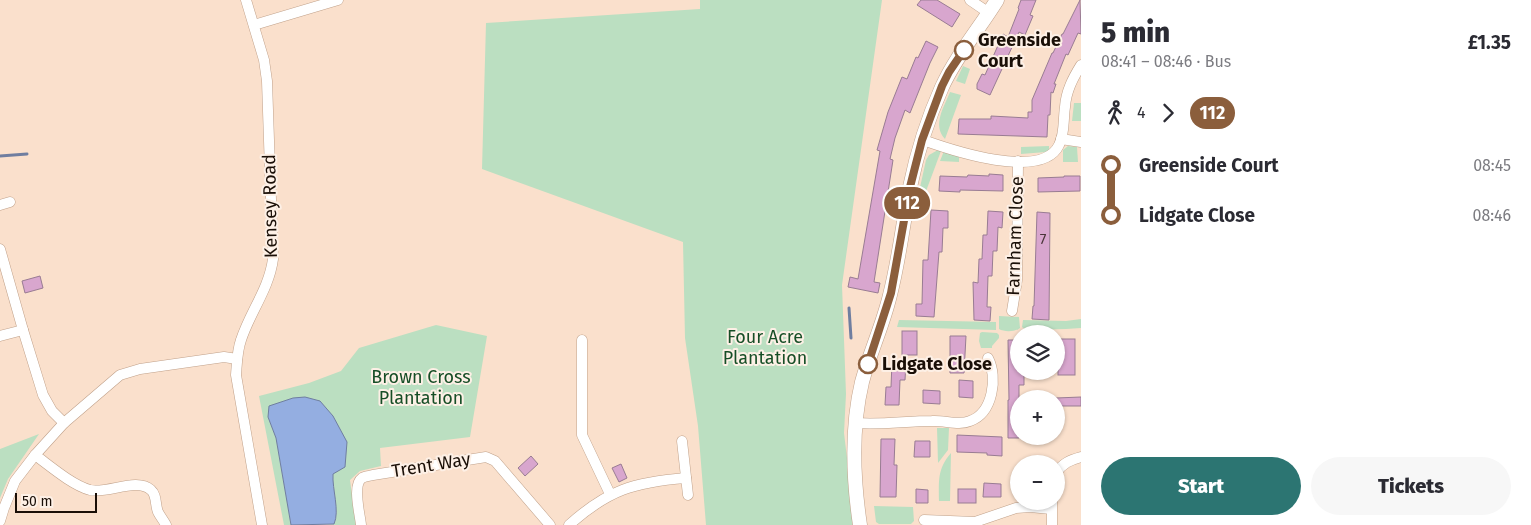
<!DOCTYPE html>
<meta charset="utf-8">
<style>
:root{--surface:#fff;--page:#f7f7f7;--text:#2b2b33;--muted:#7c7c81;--accent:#2c7572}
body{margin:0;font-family:"Fira Sans",sans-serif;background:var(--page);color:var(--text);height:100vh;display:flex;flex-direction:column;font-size:19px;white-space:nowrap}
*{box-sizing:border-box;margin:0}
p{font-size:16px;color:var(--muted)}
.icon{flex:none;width:28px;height:28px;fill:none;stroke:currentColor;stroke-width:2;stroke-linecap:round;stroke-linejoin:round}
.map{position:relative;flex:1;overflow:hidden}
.panel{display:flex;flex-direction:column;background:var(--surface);width:450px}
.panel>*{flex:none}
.badge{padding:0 10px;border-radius:16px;font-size:18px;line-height:32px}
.controls{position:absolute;left:1010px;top:325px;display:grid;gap:10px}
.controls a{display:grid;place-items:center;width:55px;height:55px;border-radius:50%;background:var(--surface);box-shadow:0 1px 4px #0004;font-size:25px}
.scale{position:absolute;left:15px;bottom:12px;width:82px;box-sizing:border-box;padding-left:5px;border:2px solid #1a0f07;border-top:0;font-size:14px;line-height:18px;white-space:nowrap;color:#1a0f07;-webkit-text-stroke:4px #fdf0e6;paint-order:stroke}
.map>.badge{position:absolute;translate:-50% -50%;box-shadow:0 0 0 2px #fff}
.legs{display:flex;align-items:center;gap:8px;height:55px;padding:0 20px;font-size:16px}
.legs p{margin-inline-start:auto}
.headline{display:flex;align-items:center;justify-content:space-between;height:85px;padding:0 20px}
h1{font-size:28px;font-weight:800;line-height:38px}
.button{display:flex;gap:10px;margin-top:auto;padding:10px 20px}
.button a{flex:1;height:58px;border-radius:30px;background:var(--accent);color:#fff;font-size:20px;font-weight:800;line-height:58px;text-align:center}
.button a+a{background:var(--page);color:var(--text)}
ul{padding:0 20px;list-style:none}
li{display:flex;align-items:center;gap:18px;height:50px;font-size:19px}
li i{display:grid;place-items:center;width:8px;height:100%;margin:0 6px;background:currentColor}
li i::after{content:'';width:12px;height:12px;margin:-6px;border:4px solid;border-radius:50%;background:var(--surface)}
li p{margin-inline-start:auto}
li:first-child i{background:linear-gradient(#0000 50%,currentColor 0)}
li:last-child i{background:linear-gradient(currentColor 50%,#0000 0)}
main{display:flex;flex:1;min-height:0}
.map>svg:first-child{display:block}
</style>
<main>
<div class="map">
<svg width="1081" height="525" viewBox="0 0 1081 525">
<rect width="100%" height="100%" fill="#fae0cc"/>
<g fill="#bbdfc1">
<path d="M700,0H882L842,285L846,394L844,433L855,525H706L698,426L685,338L683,242L482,169L486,23L700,9Z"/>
<path d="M963,66L970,69L965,84L956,81Z"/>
<path d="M950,92L961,95L945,139C932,125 944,107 950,92Z"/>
<path d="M1074,103H1081V121H1072Z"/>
<path d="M1049,146V150L1046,152L1021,154V147Z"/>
<path d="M1068,146L1077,147L1078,162H1063V150Z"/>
<path d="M938,150L941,151L922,202L917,201L926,160L929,155Z"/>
<path d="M944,151L959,155V162L940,161Z"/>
<path d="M999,316L1019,317L1020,328C1015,332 1004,332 999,329Z"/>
<path d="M1081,319V328L1066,329L1026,330L1022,327L1023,320L1066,321Z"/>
<path d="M899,320L996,322V330L897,327Z"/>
<path d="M436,325L487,336L470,437L380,448L381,466L360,471L350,480L356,525H327L334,524C340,512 332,489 333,474L293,398L283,402L268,417L276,438L291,525H284L259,396L309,383L341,371L359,348Z"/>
<path d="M982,332L997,333L999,335V338L992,346V348H981L979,341L980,333Z"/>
<path d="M937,428H949L948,450L938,463Z"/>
<path d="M39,434L8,479L0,498V449Z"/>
<path d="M951,453L950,501H939C939,481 937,469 951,453Z"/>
<path d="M874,506L913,507L914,521L911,524H879L876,522Z"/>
</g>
<path fill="#94aee1" stroke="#6f7ea0" d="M305,397L320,401L333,416L347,442L345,467L333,474C332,489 340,511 334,524L291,525L276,438L268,417L269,406L293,398Z"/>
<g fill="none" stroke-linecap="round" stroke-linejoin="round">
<g stroke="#6f7ea0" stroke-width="3">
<path d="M0,156L27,154"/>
<path d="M849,308L851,338"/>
</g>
</g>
<g fill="#d8a6ce" stroke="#997c93">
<path d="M921,0H937L960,14L952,27L917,5Z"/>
<path d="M1021,0H1036L1030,15L1033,16L1025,35L1019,32L990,95L977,89V84L982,74L985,75L1003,34L1008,37L1019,9L1018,8Z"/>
<path d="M1080,0L1081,34L1078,33L1068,55L1066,54L1054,84H1056L1053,93L1051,92L1050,115H1048L1047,137L958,134L959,119H991V116L1028,118V112H1032V100L1052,53H1053L1062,34H1063Z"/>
<path d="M926,41L938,47L930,63L910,113L905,110L895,138L890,159L893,160L874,282L880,283L878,293L848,287L850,277L858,279L880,151L877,150L888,112L902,77L907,79L916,57L918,58Z"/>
<path d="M989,174L1003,175V191L960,190V192L939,191L940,176L967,177L968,175L989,176Z"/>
<path d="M1064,176H1080V191L1038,192V178L1064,177Z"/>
<path d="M931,210L948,211V228H943L942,252H939L934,317L916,316V304H922L923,260H928Z"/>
<path d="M988,211L1003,212L1002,228L998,227L997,251H993L992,276H988L987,307H991L990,321L974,320L973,282L978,283L979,259H982L983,235H987Z"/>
<path d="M1037,212L1050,213L1049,320L1032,319L1033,306H1034Z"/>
<path d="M40,276L43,288L25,293L22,281Z"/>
<rect x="902" y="331" width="15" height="24"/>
<path d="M950,336H966L964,373H950Z"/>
<rect x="1058" y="339" width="17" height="36"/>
<path d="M1008,340H1019V371H1024V385H1019V438H1008V400H1009Z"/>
<path d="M892,362H906L905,380H900L899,405H885L886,387H891Z"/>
<path d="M959,380L973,381V398L959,397Z"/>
<path d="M923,390L940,391V404L923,403Z"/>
<path d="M1081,397V406H1056V398Z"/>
<path d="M957,435L1002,437V456L987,455V453L957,452Z"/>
<path d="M881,439H895L894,465H897L896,497H880Z"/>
<path d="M915,441H930V457H914Z"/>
<path d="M531,456L538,464L525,476L518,468Z"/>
<path d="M621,464L627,478L619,482L612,468Z"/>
<path d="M984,483L1001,484V497H983Z"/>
<path d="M916,489L928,490V503H916Z"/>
<rect x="958" y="489" width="18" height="14"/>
</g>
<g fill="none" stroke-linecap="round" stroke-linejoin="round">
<g stroke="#c0a18a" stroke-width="11">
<g id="minor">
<path d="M246,0L264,60L267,81L273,259C269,289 250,312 241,340C237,351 237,363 236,375L262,525"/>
<path d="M970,0L989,13"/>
<path d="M254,25L338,0"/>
<path d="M1061,139L1081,142"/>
<path d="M923,140C951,150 1042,181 1059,145C1065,133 1063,120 1065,107C1066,91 1073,78 1081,65"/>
<path d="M0,205L10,202"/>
<path d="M0,249L23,330L43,395L52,411L64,423"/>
<path d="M1012,311L1017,280L1018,161"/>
<path d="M0,336L23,330"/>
<path d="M582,340V435L610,494"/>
<path d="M856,423C881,425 907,421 932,421C944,420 959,426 970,421C993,413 998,377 988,358"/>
<path d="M682,441L688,495"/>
<path d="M35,455C50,466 72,485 90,490C108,494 137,477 151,490C157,495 155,505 158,512C160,516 164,521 166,525"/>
<path d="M1056,473C1063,463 1070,460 1081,457"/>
<path d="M1052,501V525"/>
<path d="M924,520L975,522L1016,508L1030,507L1051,509"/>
<path d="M0,521L4,508L15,481L35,455L64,423L120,375L140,369L224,357L237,359"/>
<path d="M361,525C360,514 352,485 362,478C365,476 370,476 373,475L486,457L495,461L550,525"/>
<path d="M569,525C608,490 634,482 686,478"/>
</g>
</g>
<g stroke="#c0a18a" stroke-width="15">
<path id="tertiary" d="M860,525C853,478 851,428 862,382C870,352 883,325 890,295C899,260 903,223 910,187C917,153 928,118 942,87C956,56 979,29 997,0"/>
</g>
<use href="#minor" stroke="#fff" stroke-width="10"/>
<use href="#tertiary" stroke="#fff" stroke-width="14"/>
</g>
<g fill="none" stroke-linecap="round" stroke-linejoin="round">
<g stroke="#fff" stroke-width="11">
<path id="line-1" d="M868,364L891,293L910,187L922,140L942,86L949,72L964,50"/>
</g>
<use href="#line-1" stroke="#8b5e3c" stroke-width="8"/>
</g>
<g fill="#fff" stroke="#8b5e3c" stroke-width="2.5">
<circle cx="964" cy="50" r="9"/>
<circle cx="868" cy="364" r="9"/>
</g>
<g text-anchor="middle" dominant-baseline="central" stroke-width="4" stroke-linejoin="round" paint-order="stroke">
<g font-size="15" fill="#4a3539">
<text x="1043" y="239">7</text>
</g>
<g font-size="18" font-weight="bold" fill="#1a0f07" stroke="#fdf0e6" text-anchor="start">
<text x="978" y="40">Greenside<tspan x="978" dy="21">Court</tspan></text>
<text x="882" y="364">Lidgate Close</text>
</g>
<g font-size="18" fill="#1a0f07" stroke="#fdf0e6">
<text transform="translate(270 206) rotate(-91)">Kensey Road</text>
<text transform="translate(1015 236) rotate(-88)">Farnham Close</text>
<text transform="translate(431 465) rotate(-9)">Trent Way</text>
</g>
<g font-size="18" fill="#164e26" stroke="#fdf0e6">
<text x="765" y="337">Four Acre<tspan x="765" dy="21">Plantation</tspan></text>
<text x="421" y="377">Brown Cross<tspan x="421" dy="21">Plantation</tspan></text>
</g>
</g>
</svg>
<div class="controls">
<a><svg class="icon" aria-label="layers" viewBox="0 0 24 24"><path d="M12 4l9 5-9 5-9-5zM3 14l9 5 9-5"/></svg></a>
<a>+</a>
<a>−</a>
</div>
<div class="scale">50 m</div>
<b class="badge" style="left:907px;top:203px;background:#8b5e3c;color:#fff">112</b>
</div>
<section class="panel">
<div class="headline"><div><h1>5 min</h1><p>08:41 – 08:46 · Bus</p></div><b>£1.35</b></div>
<div class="legs"><svg class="icon" aria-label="walk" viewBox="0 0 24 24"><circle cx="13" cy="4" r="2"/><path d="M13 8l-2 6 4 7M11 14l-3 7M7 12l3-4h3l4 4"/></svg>4<svg class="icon" aria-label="forward" viewBox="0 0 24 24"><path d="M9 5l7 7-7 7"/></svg><b class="badge" style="background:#8b5e3c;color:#fff">112</b></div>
<ul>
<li><i style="color:#8b5e3c"></i><b>Greenside Court</b><p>08:45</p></li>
<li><i style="color:#8b5e3c"></i><b>Lidgate Close</b><p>08:46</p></li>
</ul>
<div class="button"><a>Start</a><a>Tickets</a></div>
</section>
</main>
